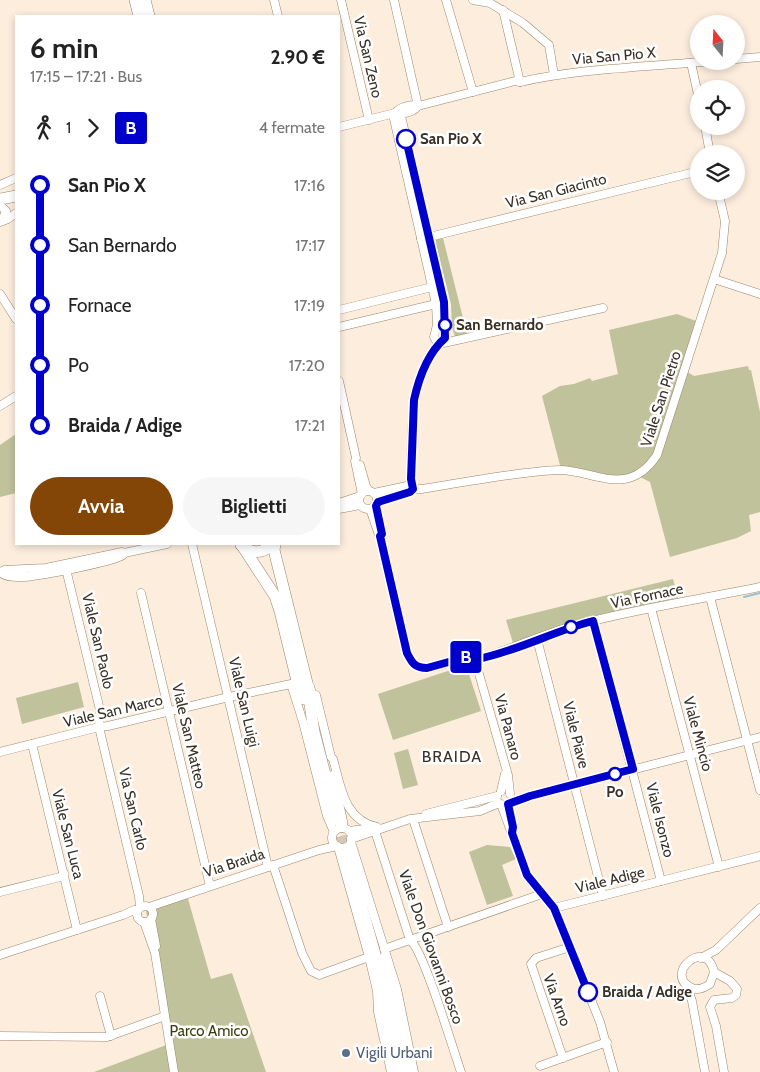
<!DOCTYPE html>
<html lang="it">
<meta charset="utf-8">
<style>
:root{--surface:#fff;--page:#f6f6f6;--text:#222;--muted:#767676;--accent:#844607}
body{margin:0;font-family:Cabin,sans-serif;background:var(--page);color:var(--text);height:100vh;display:flex;flex-direction:column;font-size:19px;white-space:nowrap}
*{box-sizing:border-box;margin:0}
p{font-size:16px;color:var(--muted)}
.icon{flex:none;width:28px;height:28px;fill:none;stroke:currentColor;stroke-width:2;stroke-linecap:round;stroke-linejoin:round}
.map{position:relative;flex:1;overflow:hidden}
.panel{position:absolute;left:15px;top:15px;width:325px;height:530px;display:flex;flex-direction:column;background:var(--surface);border-radius:0px;box-shadow:0 2px 8px #0003}
.panel>*{flex:none}
.badge{padding:0 10px;border-radius:4px;font-size:18px;line-height:32px}
.needle{width:32px;rotate:342deg}
.buttons{position:absolute;left:690px;top:15px;display:grid;gap:10px}
.buttons a{display:grid;place-items:center;width:55px;height:55px;border-radius:50%;background:var(--surface);box-shadow:0 2px 8px #0003;font-size:25px}
.map>.badge{position:absolute;translate:-50% -50%;box-shadow:0 0 0 2px #fff}
.legs{display:flex;align-items:center;gap:8px;height:55px;padding:0 15px;font-size:16px}
.legs p{margin-inline-start:auto}
.headline{display:flex;align-items:center;justify-content:space-between;height:85px;padding:0 15px}
h1{font-size:28px;font-weight:700;line-height:38px}
.button{display:flex;gap:10px;margin-top:auto;padding:10px 15px}
.button a{flex:1;height:58px;border-radius:30px;background:var(--accent);color:#fff;font-size:20px;font-weight:700;line-height:58px;text-align:center}
.button a+a{background:var(--page);color:var(--text)}
ul{padding:0 15px;list-style:none}
li{display:flex;align-items:center;gap:18px;height:60px;font-size:19px}
li i{display:grid;place-items:center;width:8px;height:100%;margin:0 6px;background:currentColor}
li i::after{content:'';width:12px;height:12px;margin:-6px;border:4px solid;border-radius:50%;background:var(--surface)}
li p{margin-inline-start:auto}
li:first-child i{background:linear-gradient(#0000 50%,currentColor 0)}
li:last-child i{background:linear-gradient(currentColor 50%,#0000 0)}
.map>svg:first-child{display:block}
</style>
<div class="map">
<svg width="760" height="1072" viewBox="0 0 760 1072">
<rect width="100%" height="100%" fill="#fceddd"/>
<g fill="#bfc29a">
<path d="M443,238L467,334L455,337L452,327L451,304L435,240Z"/>
<path d="M677,314L699,322L684,370L694,376L748,366L749,370H751L760,412V512L749,515L751,531L737,538L670,557L650,482L638,476L608,477L561,469L542,396L560,386L574,384L590,378L592,381L618,374L609,330Z"/>
<path d="M16,434V493L0,497V445Z"/>
<path d="M673,579L678,598L588,617L513,643L506,620Z"/>
<path d="M466,665L481,711L393,740L378,694Z"/>
<path d="M78,682L84,707L22,724L16,698Z"/>
<path d="M408,749L418,785L403,789L394,753Z"/>
<path d="M487,845L510,847L516,859L502,865L513,896L487,905L469,852Z"/>
<path d="M186,892L211,979L232,973L266,1072H94L169,1044L145,905Z"/>
</g>
<g fill="none" stroke-linecap="round" stroke-linejoin="round">
<path stroke="#94c0d5" stroke-width="2" d="M744,597L760,593"/>
<path stroke="#d5c7b8" stroke-width="11" stroke-dasharray="11 5.5" stroke-linecap="butt" d="M337,820L347,854"/>
<g stroke="#9c866c" stroke-width="9">
<g id="minor">
<path d="M274,0L278,16"/>
<path d="M341,0L369,120"/>
<path d="M394,0L418,106L515,81L520,82C582,68 647,67 712,61"/>
<path d="M446,0L473,92"/>
<path d="M473,0L490,3L523,23L549,45L554,75"/>
<path d="M503,10L520,82"/>
<path d="M736,59L760,57"/>
<path d="M691,63L699,99"/>
<path d="M395,113L401,116L444,302L445,338C407,372 412,432 411,479L413,489"/>
<path d="M395,113L394,119L436,304L437,325L434,337L438,344"/>
<path d="M705,126L710,154"/>
<path d="M339,127L395,113C403,114 413,113 418,106C410,104 400,107 395,113"/>
<path d="M0,185L16,178"/>
<path d="M1,206L6,211L2,221"/>
<path d="M0,222L8,219L16,213"/>
<path d="M421,239L699,171"/>
<path d="M714,279L760,294"/>
<path d="M0,294L16,319"/>
<path d="M339,310L432,287"/>
<path d="M339,327L436,304"/>
<path d="M439,344L603,308"/>
<path d="M339,381L356,458L355,461L362,494"/>
<path d="M0,406L16,396"/>
<path d="M360,465L366,486L369,491"/>
<circle cx="368" cy="500" r="9"/>
<path d="M374,493L407,486L413,489H422C457,483 491,477 525,473C536,472 548,470 560,470C581,470 603,482 624,479C639,477 649,467 657,455L722,253L725,221L718,191"/>
<path d="M378,502L410,492L413,489"/>
<path d="M339,503L360,496"/>
<path d="M376,506L382,534L380,536L407,653C409,658 411,663 416,666C425,673 452,661 463,658L469,657L475,660"/>
<path d="M339,509L360,505"/>
<path d="M370,509L379,535"/>
<path d="M192,544L268,867"/>
<path d="M61,565L66,569L100,710L99,727L139,896L140,908"/>
<path d="M0,572C4,576 11,577 18,577C32,578 113,562 123,555"/>
<path d="M1,572L4,570L46,568L122,552L124,553L167,544"/>
<path d="M141,593L210,886"/>
<path d="M710,597L760,790"/>
<path d="M651,608L719,867"/>
<path d="M593,621L661,881"/>
<path d="M537,639L603,896"/>
<path d="M475,660C508,651 540,635 573,626C634,609 698,600 760,587"/>
<path d="M475,660L508,775L510,794"/>
<path d="M310,686L312,694L316,695L331,757L333,759C341,787 344,820 377,827"/>
<path d="M32,744L77,930"/>
<path d="M0,752L99,727L108,726L229,697L291,684L303,722L327,816L334,832"/>
<path d="M333,775L343,821V828"/>
<path d="M501,791L505,774"/>
<path d="M509,803L530,796L760,737"/>
<path d="M501,804L527,875L554,908L559,919L600,1022L614,1072"/>
<path d="M508,804L513,828"/>
<path d="M426,814L497,796"/>
<path d="M413,819L448,927"/>
<circle cx="342" cy="838" r="10"/>
<path d="M349,831L372,828"/>
<path d="M375,831L410,940C424,950 453,1050 461,1072"/>
<path d="M351,839L410,819L480,811L499,803"/>
<path d="M351,842L397,989L414,1072"/>
<path d="M338,847L369,957L377,991L378,1012L391,1072"/>
<path d="M273,865L302,953L311,971L319,975L369,957"/>
<path d="M0,892L60,877L64,873"/>
<circle cx="145" cy="914" r="8"/>
<path d="M149,907L319,850L337,846"/>
<path d="M554,908L760,856"/>
<path d="M151,919L156,946"/>
<path d="M144,922L155,953L174,1072"/>
<path d="M384,949L542,894"/>
<path d="M0,955L123,915L134,910H138"/>
<path d="M385,955L384,960L393,998"/>
<path d="M701,958L716,950L760,908"/>
<path d="M714,972L710,984C704,988 698,991 692,988C662,975 706,936 714,972L730,981L737,989L736,995L732,998L714,1000L710,1007L716,1026L724,1072"/>
<path d="M686,984L692,1001L705,1072"/>
<path d="M100,996L111,1036"/>
<path d="M0,1036L107,1037L165,1016"/>
<path d="M563,1058L531,964L536,958L570,947"/>
<path d="M540,1066L607,1042"/>
</g>
</g>
<g stroke="#9c866c" stroke-width="12">
<g id="secondary">
<path d="M135,0L139,16"/>
<path d="M145,0L149,16"/>
<path d="M0,199L16,196"/>
<path d="M275,544L274,550L307,683L314,732L337,820"/>
<path d="M241,545C251,554 263,554 272,544"/>
<path d="M243,547L275,596L280,611L298,685L304,699"/>
<path d="M347,854L385,990L394,1011L407,1072"/>
<path d="M385,995V1013L398,1072"/>
</g>
</g>
<use href="#minor" stroke="#fff" stroke-width="8"/>
<use href="#secondary" stroke="#fff" stroke-width="11"/>
</g>
<g fill="none" stroke-linecap="round" stroke-linejoin="round">
<g stroke="#fff" stroke-width="11">
<path id="line-1" d="M406,139L444,302L445,338C427,354 419,377 414,400L411,479L413,489L410,492L378,502L376,506L382,534L380,536L407,653C412,663 415,668 427,668L463,658C468,657 473,660 478,659C517,651 554,631 593,621L633,769L530,796L508,804L513,827L512,833L527,875L554,908L588,992"/>
</g>
<use href="#line-1" stroke="#0000cd" stroke-width="8"/>
</g>
<g fill="#fff" stroke="#0000cd" stroke-width="2.5">
<circle cx="406" cy="139" r="9"/>
<circle cx="445" cy="325" r="6"/>
<circle cx="571" cy="627" r="6"/>
<circle cx="615" cy="774" r="6"/>
<circle cx="588" cy="992" r="9"/>
</g>
<circle fill="#5c6f8a" stroke="#fff" stroke-width="2" cx="346" cy="1053" r="5"/>
<g text-anchor="middle" dominant-baseline="central" stroke-width="5" stroke-linejoin="round" paint-order="stroke">
<g font-size="15" fill="#3a3026" stroke="#fff">
<text transform="translate(614 56) rotate(-5)">Via San Pio X</text>
<text transform="translate(368 57) rotate(77)">Via San Zeno</text>
<text transform="translate(556 191) rotate(-14)">Via San Giacinto</text>
<text transform="translate(661 399) rotate(-72)">Viale San Pietro</text>
<text transform="translate(647 596) rotate(-12)">Via Fornace</text>
<text transform="translate(98 641) rotate(77)">Viale San Paolo</text>
<text transform="translate(244 702) rotate(77)">Viale San Luigi</text>
<text transform="translate(113 711) rotate(-13)">Viale San Marco</text>
<text transform="translate(508 727) rotate(75)">Via Panaro</text>
<text transform="translate(698 734) rotate(75)">Viale Mincio</text>
<text transform="translate(576 735) rotate(76)">Viale Piave</text>
<text transform="translate(189 736) rotate(77)">Viale San Matteo</text>
<text transform="translate(133 809) rotate(77)">Via San Carlo</text>
<text transform="translate(660 820) rotate(76)">Viale Isonzo</text>
<text transform="translate(68 834) rotate(76)">Viale San Luca</text>
<text transform="translate(234 863) rotate(-18)">Via Braida</text>
<text transform="translate(610 880) rotate(-14)">Viale Adige</text>
<text transform="translate(431 947) rotate(70)">Viale Don Giovanni Bosco</text>
<text transform="translate(557 1000) rotate(70)">Via Arno</text>
</g>
<g font-size="15" font-weight="bold" fill="#3a3026" stroke="#fff" text-anchor="start">
<text x="420" y="139">San Pio X</text>
<text x="456" y="325">San Bernardo</text>
<text x="615" y="792" text-anchor="middle">Po</text>
<text x="602" y="992">Braida / Adige</text>
</g>
<g font-size="15" fill="#3b3d0b" stroke="#fff">
<text x="209" y="1031">Parco Amico</text>
</g>
<g font-size="15" fill="#4e5e75" stroke="#fff" text-anchor="start">
<text x="356" y="1053">Vigili Urbani</text>
</g>
<g font-size="16" letter-spacing="1" fill="#3a3026" stroke="#fff">
<text x="452" y="756">BRAIDA</text>
</g>
</g>
</svg>
<div class="buttons">
<a><svg class="needle" viewBox="-14 -14 28 28"><path d="M0-13l5 13h-10z" fill="#e53935"/><path d="M0 13l5-13h-10z" fill="#767676"/></svg></a>
<a><svg class="icon" aria-label="locate" viewBox="0 0 24 24"><circle cx="12" cy="12" r="6"/><path d="M12 2v4M12 18v4M2 12h4M18 12h4"/></svg></a>
<a><svg class="icon" aria-label="layers" viewBox="0 0 24 24"><path d="M12 4l9 5-9 5-9-5zM3 14l9 5 9-5"/></svg></a>
</div>
<b class="badge" style="left:466px;top:657px;background:#0000cd;color:#fff">B</b>
<section class="panel">
<div class="headline"><div><h1>6 min</h1><p>17:15 – 17:21 · Bus</p></div><b>2.90 €</b></div>
<div class="legs"><svg class="icon" aria-label="walk" viewBox="0 0 24 24"><circle cx="13" cy="4" r="2"/><path d="M13 8l-2 6 4 7M11 14l-3 7M7 12l3-4h3l4 4"/></svg>1<svg class="icon" aria-label="forward" viewBox="0 0 24 24"><path d="M9 5l7 7-7 7"/></svg><b class="badge" style="background:#0000cd;color:#fff">B</b><p>4 fermate</p></div>
<ul>
<li><i style="color:#0000cd"></i><b>San Pio X</b><p>17:16</p></li>
<li><i style="color:#0000cd"></i><span>San Bernardo</span><p>17:17</p></li>
<li><i style="color:#0000cd"></i><span>Fornace</span><p>17:19</p></li>
<li><i style="color:#0000cd"></i><span>Po</span><p>17:20</p></li>
<li><i style="color:#0000cd"></i><b>Braida / Adige</b><p>17:21</p></li>
</ul>
<div class="button"><a>Avvia</a><a>Biglietti</a></div>
</section>
</div>
